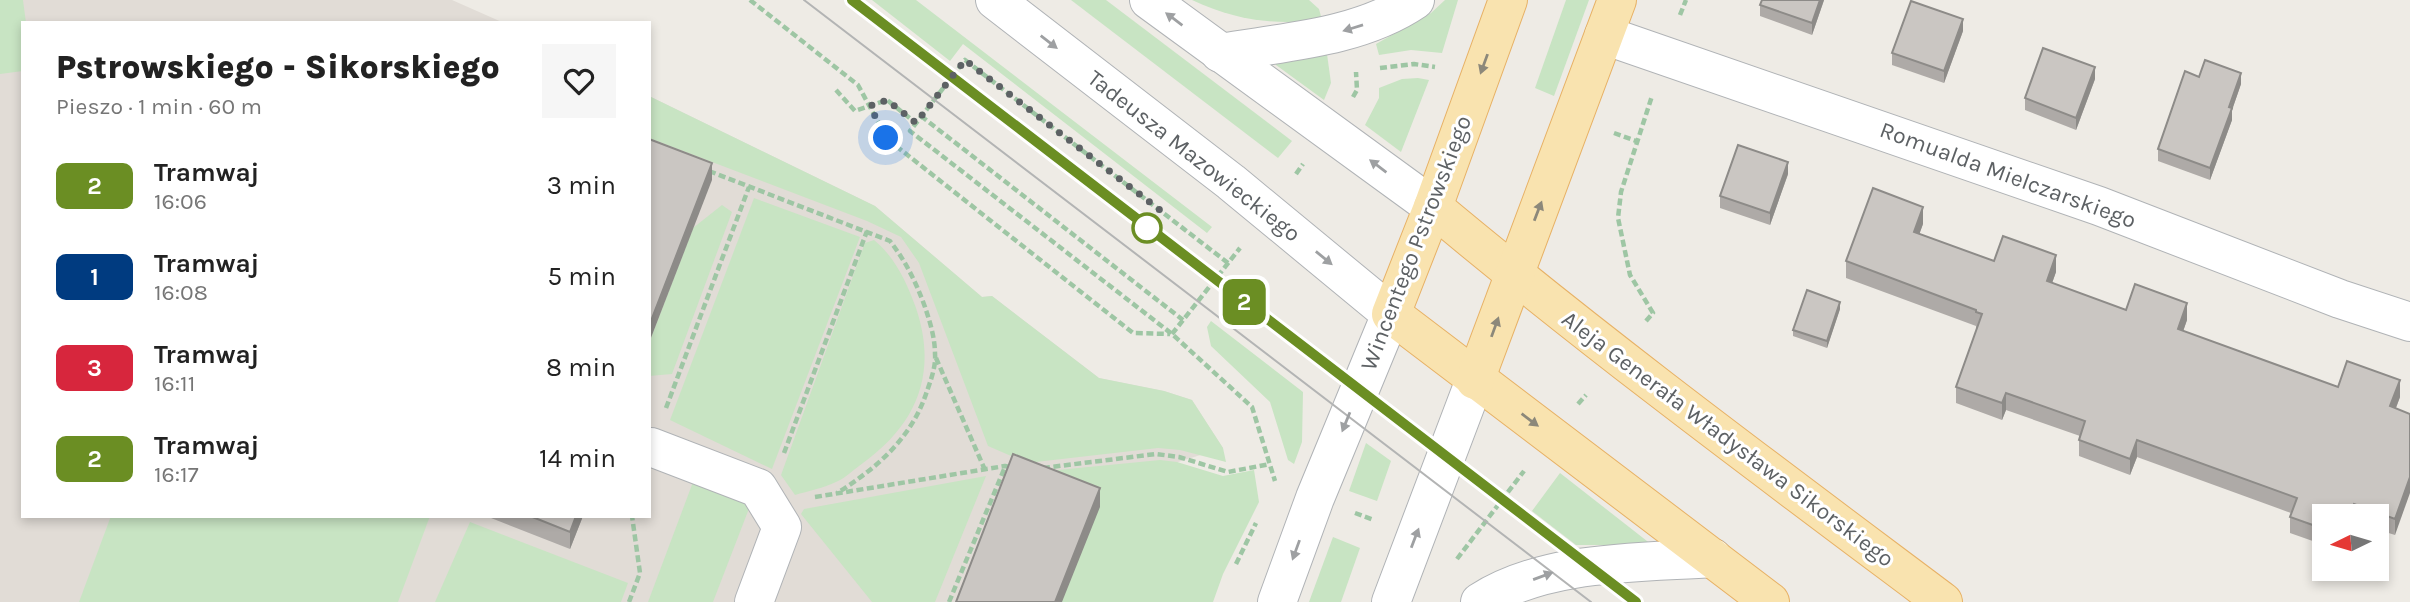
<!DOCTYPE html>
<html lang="pl">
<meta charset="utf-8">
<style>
:root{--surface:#fff;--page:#f6f6f6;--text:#222;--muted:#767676}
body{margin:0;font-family:Karla,sans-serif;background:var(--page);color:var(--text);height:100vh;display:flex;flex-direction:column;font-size:26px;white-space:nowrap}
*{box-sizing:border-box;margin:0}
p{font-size:23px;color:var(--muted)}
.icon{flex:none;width:38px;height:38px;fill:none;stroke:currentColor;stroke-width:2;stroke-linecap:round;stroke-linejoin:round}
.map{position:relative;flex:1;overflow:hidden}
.details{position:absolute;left:21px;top:21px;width:630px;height:497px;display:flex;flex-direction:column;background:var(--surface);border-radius:0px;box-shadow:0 4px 10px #0003}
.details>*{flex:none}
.badge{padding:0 14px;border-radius:10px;font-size:24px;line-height:46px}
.needle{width:46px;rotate:265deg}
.buttons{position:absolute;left:2312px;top:504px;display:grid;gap:14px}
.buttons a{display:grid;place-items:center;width:77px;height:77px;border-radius:0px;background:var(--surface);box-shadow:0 4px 10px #0003;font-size:35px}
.you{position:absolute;width:35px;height:35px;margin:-18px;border:5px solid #fff;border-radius:50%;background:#1a73e8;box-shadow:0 0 0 10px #1a73e833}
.map>.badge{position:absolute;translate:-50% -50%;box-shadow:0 0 0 4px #fff}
.round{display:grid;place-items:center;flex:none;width:74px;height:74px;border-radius:0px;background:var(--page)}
.overview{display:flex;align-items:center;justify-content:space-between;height:119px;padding:0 35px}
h1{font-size:33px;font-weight:800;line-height:52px}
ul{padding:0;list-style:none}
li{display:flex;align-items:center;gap:21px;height:91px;padding:0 35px}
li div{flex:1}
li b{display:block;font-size:26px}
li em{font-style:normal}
li .badge{min-width:77px;font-weight:700;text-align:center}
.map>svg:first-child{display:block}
</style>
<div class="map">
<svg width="2410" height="602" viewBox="0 0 2410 602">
<rect width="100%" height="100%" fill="#eeebe5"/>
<path fill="#e1dcd6" d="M0,0H452L504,23H23V516H649V96L875,206L982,297L992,296L1099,378L1164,391L1192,400L1223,448L1178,462L1170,602H0Z"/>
<g fill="#c8e4c3">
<path d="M0,0H23L26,23H23V71L0,74Z"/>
<path d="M872,0H916L1212,227L1207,233L963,44L950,61Z"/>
<path d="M1071,0H1106L1292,141L1278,158Z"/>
<path d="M1192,0H1309L1319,9L1322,20C1272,25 1238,21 1192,0Z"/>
<path d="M1445,0H1458L1442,53L1411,50L1379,55L1376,44L1431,13Z"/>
<path d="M1566,0H1589L1554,96L1535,88Z"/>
<path d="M1327,54L1331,83L1324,100L1276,65L1275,61Z"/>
<path d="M1418,78L1429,80L1401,152L1365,125L1379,98V88L1402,79Z"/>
<path d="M649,96L875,206L982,297L992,296L1099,378L1164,391L1192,400L1223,448L1226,462L1180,450L1158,448L1027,463L988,446L919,263L901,237L867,221L649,138Z"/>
<path d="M754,198L860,237L772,469L670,420Z"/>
<path d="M722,205L732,212L672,374L649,376V343L693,228Z"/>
<path d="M874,240C895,257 907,283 916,308C938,373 917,424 863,463C854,469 846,478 836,482C824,488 808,491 795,495L781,475L865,243Z"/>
<path d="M1211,321L1303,392L1302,442L1294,464L1288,460L1270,402L1211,346L1207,327Z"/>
<path d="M1366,443L1391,461L1377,501L1349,491Z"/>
<path d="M1160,460L1177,462L1223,476L1254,470L1259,502L1223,574L1213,602H1062L1017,474Z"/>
<path d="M1560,473L1661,552L1626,545H1576L1532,511Z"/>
<path d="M986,476L935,602H872L801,514L804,509Z"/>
<path d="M693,482L746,495L750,506L713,602H648Z"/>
<path d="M111,516H430L398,602H79Z"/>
<path d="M470,522L628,583L621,602H435Z"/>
<path d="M1333,537L1360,548L1341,602H1309Z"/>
</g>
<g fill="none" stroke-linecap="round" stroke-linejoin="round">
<g stroke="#b0b3b6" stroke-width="40">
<g id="minor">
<path d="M995,0L1231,182L1391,314L1315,498L1277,602"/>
<path d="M1149,0L1433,207"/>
<path d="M1604,35L2099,206L2340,299L2410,322"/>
<path d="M1220,53C1284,42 1359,38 1415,0"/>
<path d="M651,447L758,488L782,527L754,602"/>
<path d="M1391,602L1475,380"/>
<path d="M1480,602C1546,560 1637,563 1713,558"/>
</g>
</g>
<g stroke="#e7b165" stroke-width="40">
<g id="major">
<path d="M1508,0L1433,207L1391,314L1770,602"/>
<path d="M1433,207C1598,345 1771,473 1943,602"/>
<path d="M1475,380L1617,0"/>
</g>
</g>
<g stroke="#9ec6a4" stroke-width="4.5" stroke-dasharray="7 3.5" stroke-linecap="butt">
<path d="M750,0L858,85L883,131L891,142L1133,333L1170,334"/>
<path d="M1680,15L1686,0"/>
<path d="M1380,68L1414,64L1435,67"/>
<path d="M836,90L855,111L887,100L916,123"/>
<path d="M1353,97L1357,90L1356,72"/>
<path d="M921,116L1183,320"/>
<path d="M1614,133L1636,141"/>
<path d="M709,171L890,241C906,262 916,282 925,307C930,322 935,338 935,354C936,366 931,380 927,391C912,438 877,468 837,493"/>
<path d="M1296,174L1303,164"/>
<path d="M1228,263L965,60L910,131L1172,334L1252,407L1275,481"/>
<path d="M1646,321L1653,313L1630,275L1618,218L1621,192L1652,96"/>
<path d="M1172,334L1240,248"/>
<path d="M936,358L985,470"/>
<path d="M1578,404L1586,395"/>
<path d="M666,408L749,187"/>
<path d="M784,453L867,231"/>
<path d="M1043,468L1156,454L1179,457L1228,472L1270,464"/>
<path d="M815,497L1005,466L1014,468"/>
<path d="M1355,513L1374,520"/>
<path d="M1457,559L1524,471"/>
<path d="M1236,564L1256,523"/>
<path d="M629,602L640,573L632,516"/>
<path d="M949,602L1005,467"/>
</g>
<use href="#minor" stroke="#fff" stroke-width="38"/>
<use href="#major" stroke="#f9e3af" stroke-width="38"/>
<g stroke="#b3b4b4" stroke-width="2">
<path d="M804,0L1591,602"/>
<path d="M852,0L1636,602"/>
</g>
</g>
<g fill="#aeaaa7">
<path d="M1762,0H1824L1812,35L1760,16V5Z"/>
<path d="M1963,31L1944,83L1892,65V53Z"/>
<path d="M2199,77L2241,84L2232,110V120L2210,180L2158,161V149Z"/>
<path d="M2095,79L2076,130L2025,110V98Z"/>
<path d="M1788,174L1770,225L1720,208V196Z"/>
<path d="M1923,224L1919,234L1994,261L2056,272L2052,283L2126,310L2187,320L2183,331L2338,387L2400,397L2396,408L2395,535L2376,529V516H2324V545L2290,533V517L2291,513L2137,457L2130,475L2079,456V440L2080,436L2006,410L2002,420L1956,403V387L1977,329L1976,328V326L1846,278V261Z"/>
<path d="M1840,309L1827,348L1793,336V330Z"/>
<path d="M486,516H583L570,549Z"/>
</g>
<g fill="#8d8b88">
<path d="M1820,0H1824L1812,35V23Z"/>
<path d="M1963,19V31L1944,83V71Z"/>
<path d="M2095,67V79L2076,130V118Z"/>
<path d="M2241,73V84L2232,110V120L2210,180V168Z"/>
<path d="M1788,162V174L1770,225V213Z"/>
<path d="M712,163V180L649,343V326Z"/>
<path d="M1923,207V224L1914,249V232Z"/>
<path d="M2056,255V272L2047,297V281Z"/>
<path d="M1840,302V309L1827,348V341Z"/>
<path d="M2187,303V320L2178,346V329Z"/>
<path d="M2400,380V397L2390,423V406Z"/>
<path d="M2006,393V410L2002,420V403Z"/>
<path d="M2137,440V457L2130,475V459Z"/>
<path d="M2410,477V493L2395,535V519Z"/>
<path d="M1100,488V507L1062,602H1055Z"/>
<path d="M2354,504V516H2350Z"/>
<path d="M576,516H583L570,549V532Z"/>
</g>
<g fill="#cac6c2" stroke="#8d8b88" stroke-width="2">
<path d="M1762,0H1820L1812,23L1760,5Z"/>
<path d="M1911,1L1963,19L1944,71L1892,53Z"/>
<path d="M2043,48L2095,67L2076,118L2025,98Z"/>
<path d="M2205,60L2241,73L2229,107L2232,108L2210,168L2158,149L2185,71L2199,77Z"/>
<path d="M649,139L712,163L649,326Z"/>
<path d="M1738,145L1788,162L1770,213L1720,196Z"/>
<path d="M1873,188L1923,207L1914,232L1994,261L2003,236L2056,255L2047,281L2126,310L2135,284L2187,303L2178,329L2338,387L2347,361L2400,380L2390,406L2410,414V477L2395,519L2354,504L2350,516H2324V529L2290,517L2297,498L2137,440L2130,459L2079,440L2085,421L2006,393L2002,403L1956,387L1982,314L1976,312V310L1846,261Z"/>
<path d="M1807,290L1840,302L1827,341L1793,330Z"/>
<path d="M1013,454L1100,488L1055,602H956Z"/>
<path d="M530,516H576L570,532Z"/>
</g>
<defs><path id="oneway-solid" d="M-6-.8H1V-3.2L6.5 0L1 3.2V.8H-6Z" transform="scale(1.75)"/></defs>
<g fill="#9ea0a2">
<use href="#oneway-solid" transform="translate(1174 19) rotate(-143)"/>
<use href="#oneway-solid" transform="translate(1353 28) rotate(163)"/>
<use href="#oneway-solid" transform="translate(1049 42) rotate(38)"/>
<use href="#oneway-solid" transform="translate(1378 166) rotate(-143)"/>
<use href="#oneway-solid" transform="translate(1324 258) rotate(39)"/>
<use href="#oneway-solid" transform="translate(1346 422) rotate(112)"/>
<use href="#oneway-solid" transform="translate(1415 538) rotate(-69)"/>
<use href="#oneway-solid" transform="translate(1296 550) rotate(110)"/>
<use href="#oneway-solid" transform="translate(1543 576) rotate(-20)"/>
</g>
<g fill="#8c887a">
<use href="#oneway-solid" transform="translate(1484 64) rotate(110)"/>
<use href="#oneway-solid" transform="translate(1538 211) rotate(-69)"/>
<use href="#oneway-solid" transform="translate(1495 327) rotate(-70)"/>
<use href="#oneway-solid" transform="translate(1530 420) rotate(37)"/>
</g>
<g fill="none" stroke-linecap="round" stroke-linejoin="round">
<g stroke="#fff" stroke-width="16">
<path id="line" d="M852,0L1636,602"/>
</g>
<use href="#line" stroke="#6b8e23" stroke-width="10"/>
<path stroke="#5d6164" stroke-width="7" stroke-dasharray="0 12.6" d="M886,138L870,106L887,100L916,123L965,60L1160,210L1147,228"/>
</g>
<circle fill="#fff" stroke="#6b8e23" stroke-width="3.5" cx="1147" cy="228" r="14"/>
<g text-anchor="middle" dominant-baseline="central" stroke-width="6" stroke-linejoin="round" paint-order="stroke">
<g font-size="23" fill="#5d6164" stroke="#fff">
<text transform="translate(1194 156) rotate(38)">Tadeusza Mazowieckiego</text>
<text transform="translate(2008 175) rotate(20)">Romualda Mielczarskiego</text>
<text transform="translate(1416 243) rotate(-69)">Wincentego Pstrowskiego</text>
<text transform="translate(1728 439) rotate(37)">Aleja Generała Władysława Sikorskiego</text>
</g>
</g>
</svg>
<div class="buttons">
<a><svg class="needle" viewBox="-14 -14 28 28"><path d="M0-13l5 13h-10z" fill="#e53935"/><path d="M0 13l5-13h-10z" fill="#767676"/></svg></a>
</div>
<div class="you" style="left:886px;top:138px"></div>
<b class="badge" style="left:1244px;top:302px;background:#6b8e23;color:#fff">2</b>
<section class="details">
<div class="overview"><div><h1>Pstrowskiego - Sikorskiego</h1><p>Pieszo · 1 min · 60 m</p></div><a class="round"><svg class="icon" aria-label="heart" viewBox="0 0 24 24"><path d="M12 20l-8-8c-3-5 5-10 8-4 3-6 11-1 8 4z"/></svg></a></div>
<ul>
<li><span class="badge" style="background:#6b8e23;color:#fff">2</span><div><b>Tramwaj</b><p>16:06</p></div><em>3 min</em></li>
<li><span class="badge" style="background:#003b80;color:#fff">1</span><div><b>Tramwaj</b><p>16:08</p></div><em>5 min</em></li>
<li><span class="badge" style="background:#d7263d;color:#fff">3</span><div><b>Tramwaj</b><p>16:11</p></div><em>8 min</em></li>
<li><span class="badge" style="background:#6b8e23;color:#fff">2</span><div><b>Tramwaj</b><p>16:17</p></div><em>14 min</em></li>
</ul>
</section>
</div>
